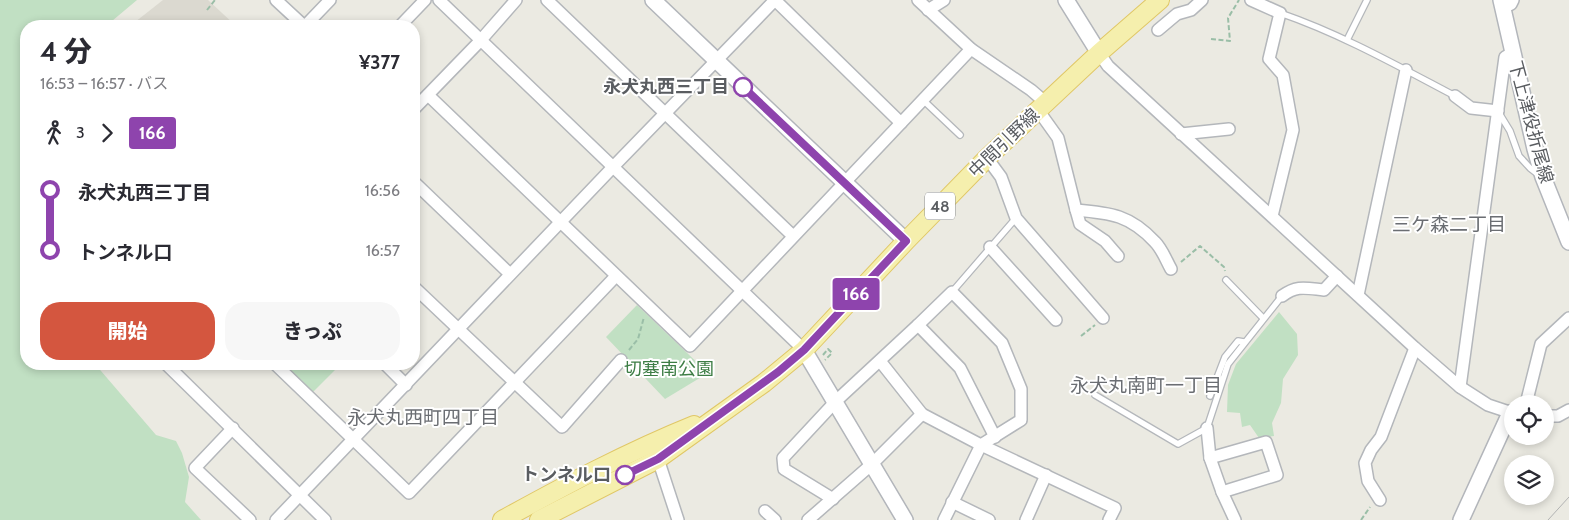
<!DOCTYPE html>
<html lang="ja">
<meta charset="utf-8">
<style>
:root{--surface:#fff;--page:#f7f7f7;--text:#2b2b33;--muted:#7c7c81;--accent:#d4563f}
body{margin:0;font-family:Cabin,"Noto Sans JP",sans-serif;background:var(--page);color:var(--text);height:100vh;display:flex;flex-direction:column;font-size:19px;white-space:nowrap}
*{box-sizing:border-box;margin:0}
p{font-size:16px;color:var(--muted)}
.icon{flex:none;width:28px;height:28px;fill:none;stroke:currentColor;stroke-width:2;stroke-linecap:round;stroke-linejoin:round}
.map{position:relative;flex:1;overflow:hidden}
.side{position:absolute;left:20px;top:20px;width:400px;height:350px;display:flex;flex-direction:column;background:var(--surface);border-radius:20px;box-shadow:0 2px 8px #0003}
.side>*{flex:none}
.badge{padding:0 10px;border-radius:4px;font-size:18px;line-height:32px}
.tools{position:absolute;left:1504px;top:395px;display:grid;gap:10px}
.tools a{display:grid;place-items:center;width:50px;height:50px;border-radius:50%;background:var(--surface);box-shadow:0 2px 8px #0003;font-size:25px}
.map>.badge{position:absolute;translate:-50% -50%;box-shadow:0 0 0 2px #fff}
.legs{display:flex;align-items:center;gap:8px;height:55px;padding:0 20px;font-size:16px}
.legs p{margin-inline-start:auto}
.headline{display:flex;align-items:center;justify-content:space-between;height:85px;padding:0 20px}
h1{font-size:28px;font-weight:800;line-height:38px}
.primary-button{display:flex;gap:10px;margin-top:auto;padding:10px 20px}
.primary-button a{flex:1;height:58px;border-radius:20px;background:var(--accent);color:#fff;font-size:20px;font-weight:800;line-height:58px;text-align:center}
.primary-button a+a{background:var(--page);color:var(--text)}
ul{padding:0 20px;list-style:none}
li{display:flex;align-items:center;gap:18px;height:60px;font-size:19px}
li i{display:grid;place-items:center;width:8px;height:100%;margin:0 6px;background:currentColor}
li i::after{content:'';width:12px;height:12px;margin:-6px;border:4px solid;border-radius:50%;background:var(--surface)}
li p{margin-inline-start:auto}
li:first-child i{background:linear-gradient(#0000 50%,currentColor 0)}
li:last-child i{background:linear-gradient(currentColor 50%,#0000 0)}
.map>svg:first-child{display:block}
</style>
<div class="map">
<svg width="1569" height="520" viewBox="0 0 1569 520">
<rect width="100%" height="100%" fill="#ebeae2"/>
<path fill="#dbd9d0" d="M163,0H208L236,26H130Z"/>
<g fill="#c1e0c3">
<path d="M0,0H137L106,26H26V364H95L156,435L176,441L182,453L189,477L185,502L201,520H0Z"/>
<path d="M637,305L708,373L665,399L606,337Z"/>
<path d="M1279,312L1297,334L1298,355L1283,379L1281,403L1272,423L1274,436L1259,438L1250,425L1242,427L1240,413L1227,412L1228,385L1236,364Z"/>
<path d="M284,364H341L313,392Z"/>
</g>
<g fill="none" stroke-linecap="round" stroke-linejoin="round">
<g stroke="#b4b7bb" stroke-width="8">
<g id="lane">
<path d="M1280,13C1341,34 1398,66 1455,96"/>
<path d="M1347,40L1367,0"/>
<path d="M923,100L960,135"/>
<path d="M1499,113L1510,131L1519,156L1530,168L1539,175"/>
<path d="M1226,280L1263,318"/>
<path d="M952,292L1016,218"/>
<path d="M1095,395L1178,444L1207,428L1228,364L1282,296"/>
<path d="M1210,396L1225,357L1238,341L1244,342"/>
</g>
</g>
<g stroke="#b4b7bb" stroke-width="14">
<g id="street">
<path d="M276,0L304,26"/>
<path d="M439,0L804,350"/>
<path d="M547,0L793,236"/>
<path d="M775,0L901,123"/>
<path d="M918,0L971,49L1031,90L1046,103"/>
<path d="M1251,0L1280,13L1269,59L1283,75L1293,130L1272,216"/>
<path d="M1503,8L1511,4L1513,0"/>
<path d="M928,10L944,0"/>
<path d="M305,26L330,0"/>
<path d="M400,26L425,0"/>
<path d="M1158,30L1177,14L1191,10L1202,0"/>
<path d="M1099,53L1108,66L1415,348L1460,387L1488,405L1512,413"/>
<path d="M428,95L690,346L971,49"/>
<path d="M1455,96L1471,108L1498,111"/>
<path d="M414,109L480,41L516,0"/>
<path d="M1038,110L1058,138L1076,210C1111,213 1130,215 1155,242C1162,249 1166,260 1171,269"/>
<path d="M1181,134L1229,129"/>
<path d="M987,158L1001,177L1016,218L1103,318"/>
<path d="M414,182L510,274"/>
<path d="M1076,210L1080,224L1105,241L1118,256"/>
<path d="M990,247L1056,320"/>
<path d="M414,287L562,427L621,360"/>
<path d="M1358,295L1406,70"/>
<path d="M1282,296C1297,285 1305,288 1324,290L1337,276"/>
<path d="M918,325L960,368L995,437"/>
<path d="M880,361L922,414L981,445L1115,508L1109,520"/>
<path d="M166,364L325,520"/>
<path d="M275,364L409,493L616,276"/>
<path d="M385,364L406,385"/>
<path d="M1460,387L1505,57L1512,53"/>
<path d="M1526,404L1541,344L1569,318"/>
<path d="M1545,416H1558L1569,410"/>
<path d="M233,428L195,468L250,520"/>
<path d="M1207,428L1210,458L1222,492L1235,520"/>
<path d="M1210,458L1266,442L1277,475L1222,492"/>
<path d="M658,459L678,520"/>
<path d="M833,499L784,469L783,458L836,401L918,325L952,292L1002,343L1021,389V420L981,445L944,520"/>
<path d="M1380,500L1368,481L1365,463L1371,450L1381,437L1415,348"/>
<path d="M952,502L989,520"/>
<path d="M765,511L775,520"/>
<path d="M276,520L613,167L775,0"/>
<path d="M808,520L872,464L922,414"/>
<path d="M1026,520L1046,475"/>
</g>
</g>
<g stroke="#b3b6bb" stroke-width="18">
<g id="secondary">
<path d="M653,0L906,241"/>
<path d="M1066,0L1099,53"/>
<path d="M1501,0L1535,149L1543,177L1569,242"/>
<path d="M804,350L905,520"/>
<path d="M1461,520L1510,413"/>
</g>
</g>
<g stroke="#e0c766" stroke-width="20">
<g id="primary">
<path d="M502,520C564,486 627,452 694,425"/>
<path d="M539,520L658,459L764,383L804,350L906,241L987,158L1099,53L1160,0"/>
</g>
</g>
<g stroke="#9abea7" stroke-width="2" stroke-dasharray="5 2.5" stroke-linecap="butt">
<path d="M207,10L215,0"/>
<path d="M1211,39L1230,41L1228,18L1239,0"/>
<path d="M1181,262L1200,246L1224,267L1225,271"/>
<path d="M1081,336L1095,325"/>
<path d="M629,350L638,339L644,317"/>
<path d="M823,355L828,349L832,353L825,360"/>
<path d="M1361,520L1370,507"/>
</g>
<use href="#lane" stroke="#fff" stroke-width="5.5"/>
<use href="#street" stroke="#fff" stroke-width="11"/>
<use href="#secondary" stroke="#fff" stroke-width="15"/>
<use href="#primary" stroke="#f5efad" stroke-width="18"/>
<path stroke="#b2b3b3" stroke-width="1" d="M1548,520L1569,497"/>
</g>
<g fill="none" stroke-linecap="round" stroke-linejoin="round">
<g stroke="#fff" stroke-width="11">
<path id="line-1" d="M625,475L658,459L778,372L804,350L906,241L743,87"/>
</g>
<use href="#line-1" stroke="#8e44ad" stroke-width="8"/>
</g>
<g fill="#fff" stroke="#8e44ad" stroke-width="2.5">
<circle cx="743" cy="87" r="9"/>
<circle cx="625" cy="475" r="9"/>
</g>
<g text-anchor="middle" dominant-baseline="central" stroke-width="4" stroke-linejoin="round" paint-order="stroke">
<rect fill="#fff" stroke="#8c8e90" stroke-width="1" x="925" y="192.5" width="30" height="27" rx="4"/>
<g font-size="16" font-weight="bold" fill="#5a5d61">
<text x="940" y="206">48</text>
</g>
<g font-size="18" font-weight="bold" fill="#5a5d61" stroke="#fff" text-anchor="end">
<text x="729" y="87">永犬丸西三丁目</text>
<text x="611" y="475">トンネル口</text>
</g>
<g font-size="18" fill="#5a5d61" stroke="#fff">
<text transform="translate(1531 122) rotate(75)">下上津役折尾線</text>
<text transform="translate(1004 143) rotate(-44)">中間引野線</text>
</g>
<g font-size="18" fill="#3d7d45" stroke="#fff">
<text x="669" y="369">切塞南公園</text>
</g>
<g font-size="19" fill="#6b6e73" stroke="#fff">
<text x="1449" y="224">三ケ森二丁目</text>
<text x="1146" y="385">永犬丸南町一丁目</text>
<text x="423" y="417">永犬丸西町四丁目</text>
</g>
</g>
</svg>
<div class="tools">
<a><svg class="icon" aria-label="locate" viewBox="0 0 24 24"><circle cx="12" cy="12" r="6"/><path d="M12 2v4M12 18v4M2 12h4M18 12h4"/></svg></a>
<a><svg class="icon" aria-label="layers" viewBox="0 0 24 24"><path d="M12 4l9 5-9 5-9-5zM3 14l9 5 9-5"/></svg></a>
</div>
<b class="badge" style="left:856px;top:294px;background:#8e44ad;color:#fff">166</b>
<section class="side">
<div class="headline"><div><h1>4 分</h1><p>16:53 – 16:57 · バス</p></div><b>¥377</b></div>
<div class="legs"><svg class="icon" aria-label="walk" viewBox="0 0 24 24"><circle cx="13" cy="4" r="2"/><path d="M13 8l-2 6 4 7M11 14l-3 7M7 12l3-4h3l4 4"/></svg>3<svg class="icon" aria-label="forward" viewBox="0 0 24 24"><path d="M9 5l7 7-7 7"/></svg><b class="badge" style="background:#8e44ad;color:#fff">166</b></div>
<ul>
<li><i style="color:#8e44ad"></i><b>永犬丸西三丁目</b><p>16:56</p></li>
<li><i style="color:#8e44ad"></i><b>トンネル口</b><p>16:57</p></li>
</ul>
<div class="primary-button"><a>開始</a><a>きっぷ</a></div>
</section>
</div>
